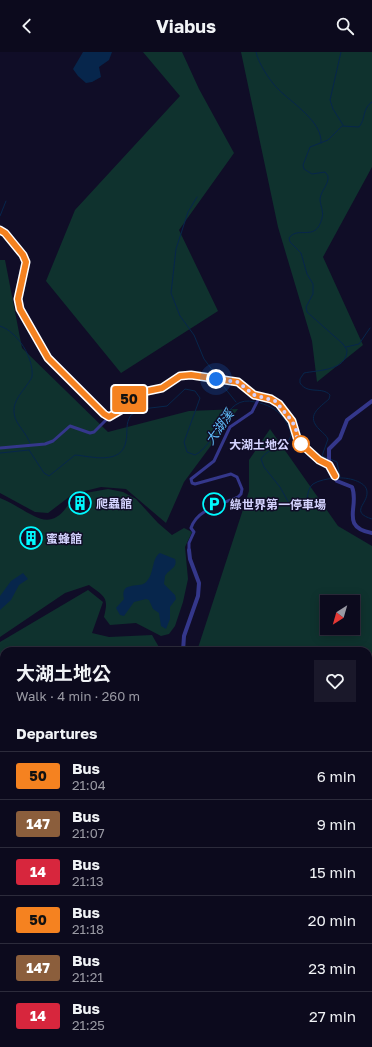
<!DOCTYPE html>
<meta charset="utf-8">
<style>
:root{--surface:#0c0a1d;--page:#1a182a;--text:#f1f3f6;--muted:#9a9aa4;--line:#2c2b3b}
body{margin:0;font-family:"Golos Text","Noto Sans TC",sans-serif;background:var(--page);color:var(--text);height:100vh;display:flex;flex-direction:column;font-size:15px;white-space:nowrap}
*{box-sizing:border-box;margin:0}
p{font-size:13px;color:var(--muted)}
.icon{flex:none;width:22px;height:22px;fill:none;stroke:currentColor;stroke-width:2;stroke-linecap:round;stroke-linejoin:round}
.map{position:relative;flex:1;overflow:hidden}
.sheet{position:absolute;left:0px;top:595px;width:372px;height:400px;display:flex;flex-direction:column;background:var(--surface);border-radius:12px 12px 0 0;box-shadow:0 2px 10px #0003,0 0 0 1px var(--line)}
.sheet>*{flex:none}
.badge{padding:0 8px;border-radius:3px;font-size:14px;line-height:26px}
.needle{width:26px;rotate:217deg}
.controls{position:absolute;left:320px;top:543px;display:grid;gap:8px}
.controls a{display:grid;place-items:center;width:40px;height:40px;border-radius:0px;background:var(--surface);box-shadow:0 2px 10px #0003,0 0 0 1px var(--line);font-size:20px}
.you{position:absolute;width:20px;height:20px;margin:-10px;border:3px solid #fff;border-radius:50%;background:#1a73e8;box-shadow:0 0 0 6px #1a73e833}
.map>.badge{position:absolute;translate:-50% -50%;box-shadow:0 0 0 2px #fff}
h2{padding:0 16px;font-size:15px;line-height:36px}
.round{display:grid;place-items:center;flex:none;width:42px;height:42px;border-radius:0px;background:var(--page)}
.overview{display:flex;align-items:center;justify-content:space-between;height:68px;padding:0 16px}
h1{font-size:19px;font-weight:700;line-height:30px}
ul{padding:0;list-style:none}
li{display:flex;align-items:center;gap:12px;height:48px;padding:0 16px;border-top:1px solid var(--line)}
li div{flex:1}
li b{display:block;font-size:15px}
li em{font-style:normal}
li .badge{min-width:44px;font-weight:700;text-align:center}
header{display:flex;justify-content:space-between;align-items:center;height:52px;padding:0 16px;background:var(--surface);font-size:18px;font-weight:700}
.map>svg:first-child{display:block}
</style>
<header><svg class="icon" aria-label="back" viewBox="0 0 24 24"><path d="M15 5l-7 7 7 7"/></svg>Viabus<svg class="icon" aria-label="search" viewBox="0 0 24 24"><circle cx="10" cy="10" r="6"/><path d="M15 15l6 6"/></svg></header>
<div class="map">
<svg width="372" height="995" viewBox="0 0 372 995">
<rect width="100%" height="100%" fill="#100d27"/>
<g fill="#0f322e" fill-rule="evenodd">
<path d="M143,0H182L199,37L234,101L179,178L218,259L121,321L46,229L75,158L180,44Z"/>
<path d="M241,0H372V115L323,205L363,293L317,330L312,289L278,175Z"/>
<path d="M0,208H5L22,296L108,380L189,359L238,357L184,430L166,471L126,437L101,435L73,442L48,461L35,460L0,441Z"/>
<path d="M270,377L338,474L372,494V850L368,847V599H197L249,439V408ZM327,550H353V576H327Z"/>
<path d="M108,437L123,440L136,447L158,471L172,483L184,476L192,480L185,495L188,527L183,550L175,574L169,582L161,584L136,571L110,573L104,565C109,545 105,545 89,533L65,541L0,585V446C33,459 50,489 74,443Z"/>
<path d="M88,538L103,550L92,581L109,585L152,583L160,597L159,599H4V679L0,680V590Z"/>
<path d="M0,713H4V738L0,741Z"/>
<path d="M4,814V885L0,886V815Z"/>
<rect x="368" y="928" width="4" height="34"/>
<path d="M138,991H159L158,992L160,995H127Z"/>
<path d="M178,991H200L199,995H170Z"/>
</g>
<g fill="#07264c">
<path d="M83,0H112L109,8L99,15L101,25L92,30L86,31L78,24L73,17Z"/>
<path d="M160,501L175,507C178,516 169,517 165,524L164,532L175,543L176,547L170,555V567L166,577L161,574L159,561L153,557L149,548L146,547L134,550L124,564L120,563L116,556L124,547C120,529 138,536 145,531C155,523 151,506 160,501Z"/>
<path d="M23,521L28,527L19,533L11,548L0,558V544L11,529Z"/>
</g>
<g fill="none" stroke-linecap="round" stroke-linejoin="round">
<g stroke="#07264c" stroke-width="1">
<path d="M256,0C258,11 270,29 278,37C292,51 323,70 321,91"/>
<path d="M341,0L330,48L333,57L343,73"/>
<path d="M197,145L188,160L176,197L171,241L180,264L194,283L204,307L217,324"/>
<path d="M0,164L6,149"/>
<path d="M0,274C18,280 34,306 32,325C24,340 7,351 17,370C21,377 27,383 30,391"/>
<path d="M346,295L359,292L370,276"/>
<path d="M220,330L236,350"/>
<path d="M260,351C271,354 279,359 285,368C304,397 271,390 261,407L264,415L280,435L290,453L299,458C311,454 304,439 313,432C319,428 328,427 334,426"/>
<path d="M29,398L44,421L49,424L75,403C90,404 122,414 126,389C128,379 125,372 131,363L142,357L167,354L185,337L195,339L200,346L184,390L187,400L195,403C220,390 223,341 255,350"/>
<path d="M0,401L29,398"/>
<path d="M327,406L322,404L328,387C326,383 323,381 320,378C305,364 319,356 329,347L330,343C322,334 308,343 300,331V327L304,321C318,318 347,319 347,298L343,292L307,260L306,255L313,242V232L307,222L301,201L290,190L289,186C298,173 316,191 322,166C324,160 320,153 320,147C321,138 329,133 328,124L325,120L312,122L304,117L303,113L310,95L328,88L342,74L359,75C366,67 362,56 372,50"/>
<path d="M330,407L337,410L340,425"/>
<path d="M338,426C346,425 367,429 367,440C368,452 349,460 372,467"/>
<path d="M368,874H372"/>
<path d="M0,944L4,945"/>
</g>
<g stroke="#34378b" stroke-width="3">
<path d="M0,396L45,392L53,389L70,374L90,381L94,380L109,365"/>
<path d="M189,498V491L194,480L191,476C197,457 222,452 238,445L241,442L242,437L237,425L231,422L195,432L192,431L191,427L214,409L230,375L252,360L260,344"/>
</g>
<g stroke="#34378b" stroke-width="4">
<path d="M0,178L5,181L23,203L27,210L18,247L20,257L48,306L104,362L109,365L121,357L130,345L136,340L162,336L181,324L191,323L238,330L254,343L271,347L279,352L292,369L298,389L319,408L329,413L337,429L352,435C360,454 339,475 372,481"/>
<path d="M329,413V397L340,386L347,368L372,349"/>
<path d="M183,599L184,584L198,544L199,531L190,507L189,498"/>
<path d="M0,801L4,799"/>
</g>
<g stroke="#b55bff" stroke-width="5">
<path d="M0,953L4,956"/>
<path d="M71,991L101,994L114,991"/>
<path d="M258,991L270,995"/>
</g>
</g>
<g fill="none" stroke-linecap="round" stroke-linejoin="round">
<g stroke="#fff" stroke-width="9">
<path id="line" d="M0,178L5,181L23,203L26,210L18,247L20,257L48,306L104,362L109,365L121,358L133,342L162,336L180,324L191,323L238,330L254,343L271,347L279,352L292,369L298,389L319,408L329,413L335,424"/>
</g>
<use href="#line" stroke="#f58220" stroke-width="6"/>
<path stroke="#d5d4ff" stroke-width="4" stroke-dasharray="0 7.2" d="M216,327L238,330L254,343L275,349L292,369L296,377L297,387L301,392"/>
</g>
<defs>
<g id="building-ring" transform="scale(1.15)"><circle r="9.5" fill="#100d27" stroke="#00f9ff" stroke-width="1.5"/><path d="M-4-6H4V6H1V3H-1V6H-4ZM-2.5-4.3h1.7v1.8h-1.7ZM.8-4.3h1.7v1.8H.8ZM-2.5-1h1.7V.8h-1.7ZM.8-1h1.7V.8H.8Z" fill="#00f9ff"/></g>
<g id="parking-ring" transform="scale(1.15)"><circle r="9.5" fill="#100d27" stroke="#00f9ff" stroke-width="1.5"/><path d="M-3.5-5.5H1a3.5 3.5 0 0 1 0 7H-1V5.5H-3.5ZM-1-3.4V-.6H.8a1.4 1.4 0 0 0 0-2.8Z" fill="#00f9ff"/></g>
</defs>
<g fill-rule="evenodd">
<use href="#building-ring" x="80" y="451"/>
<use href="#parking-ring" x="214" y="452"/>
<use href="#building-ring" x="31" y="486"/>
</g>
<circle fill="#fff" stroke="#f58220" stroke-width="2" cx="301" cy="392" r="8"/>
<g text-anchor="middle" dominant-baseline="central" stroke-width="3" stroke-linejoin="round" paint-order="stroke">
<g font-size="12" font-weight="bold" fill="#d5d4ff" stroke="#100d27" text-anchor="end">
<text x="289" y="392">大湖土地公</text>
</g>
<g font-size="12" font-weight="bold" fill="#d5d4ff" stroke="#100d27" text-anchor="start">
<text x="96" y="451">爬蟲館</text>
<text x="230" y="452">綠世界第一停車場</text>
<text x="46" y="486">蜜蜂館</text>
</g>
<g font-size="13" font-style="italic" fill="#62c2ff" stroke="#100d27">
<text transform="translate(219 375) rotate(-55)">大湖溪</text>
</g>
</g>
</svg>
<div class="controls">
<a><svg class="needle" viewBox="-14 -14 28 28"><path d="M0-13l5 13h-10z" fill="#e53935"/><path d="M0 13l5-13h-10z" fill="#9a9aa4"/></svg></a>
</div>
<div class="you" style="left:216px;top:327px"></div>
<b class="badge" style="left:129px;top:347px;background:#f58220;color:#111">50</b>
<section class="sheet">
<div class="overview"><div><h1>大湖土地公</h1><p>Walk · 4 min · 260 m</p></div><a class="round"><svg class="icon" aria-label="heart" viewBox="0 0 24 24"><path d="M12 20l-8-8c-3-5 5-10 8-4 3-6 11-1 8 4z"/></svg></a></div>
<h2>Departures</h2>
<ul>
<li><span class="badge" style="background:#f58220;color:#111">50</span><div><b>Bus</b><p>21:04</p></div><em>6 min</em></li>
<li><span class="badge" style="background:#8b5e3c;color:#fff">147</span><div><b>Bus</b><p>21:07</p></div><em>9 min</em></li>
<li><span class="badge" style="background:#d7263d;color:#fff">14</span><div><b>Bus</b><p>21:13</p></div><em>15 min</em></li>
<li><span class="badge" style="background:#f58220;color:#111">50</span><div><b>Bus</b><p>21:18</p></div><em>20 min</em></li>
<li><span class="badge" style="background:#8b5e3c;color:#fff">147</span><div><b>Bus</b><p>21:21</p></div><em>23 min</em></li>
<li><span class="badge" style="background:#d7263d;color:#fff">14</span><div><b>Bus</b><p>21:25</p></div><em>27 min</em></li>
</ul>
</section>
</div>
